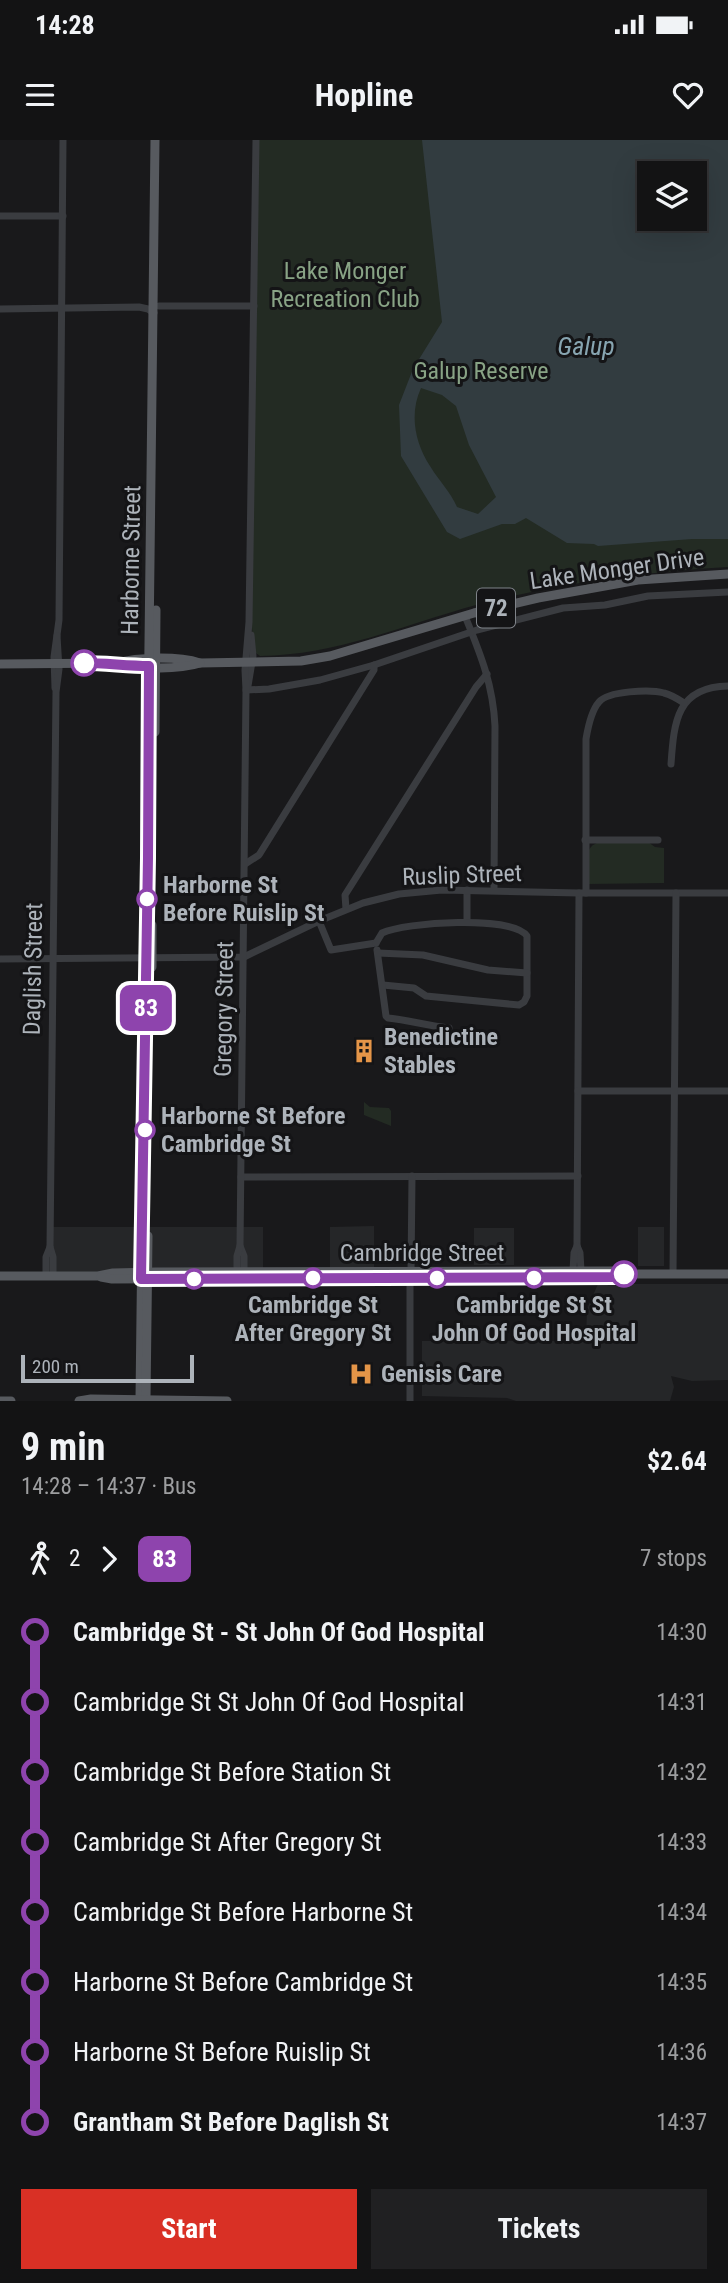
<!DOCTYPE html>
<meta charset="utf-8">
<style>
:root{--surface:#131314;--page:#202022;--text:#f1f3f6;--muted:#9d9ea0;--line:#323234;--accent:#d93025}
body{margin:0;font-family:"Roboto Condensed",sans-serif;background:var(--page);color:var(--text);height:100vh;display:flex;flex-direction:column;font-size:26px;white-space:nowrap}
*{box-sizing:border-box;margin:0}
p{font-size:23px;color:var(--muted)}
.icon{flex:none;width:38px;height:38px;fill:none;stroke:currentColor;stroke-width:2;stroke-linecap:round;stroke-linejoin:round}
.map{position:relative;height:1261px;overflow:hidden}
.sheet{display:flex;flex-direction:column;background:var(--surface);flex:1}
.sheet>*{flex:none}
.badge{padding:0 14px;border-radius:10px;font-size:24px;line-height:46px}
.tools{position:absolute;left:637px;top:21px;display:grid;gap:14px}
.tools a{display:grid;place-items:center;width:70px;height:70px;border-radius:0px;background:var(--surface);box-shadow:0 7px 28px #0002,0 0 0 2px var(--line);font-size:35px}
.scale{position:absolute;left:21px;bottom:18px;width:173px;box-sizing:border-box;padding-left:7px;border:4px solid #adb3ba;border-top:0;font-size:19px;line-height:24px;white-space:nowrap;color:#adb3ba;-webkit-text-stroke:5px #141416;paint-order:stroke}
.map>.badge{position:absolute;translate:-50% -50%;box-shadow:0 0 0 4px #fff}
.legs{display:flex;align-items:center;gap:10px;height:77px;padding:0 21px;font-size:23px}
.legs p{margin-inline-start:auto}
.head{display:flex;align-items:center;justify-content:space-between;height:119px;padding:0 21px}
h1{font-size:38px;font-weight:700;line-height:52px}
.action{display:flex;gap:14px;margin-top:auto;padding:14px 21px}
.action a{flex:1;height:80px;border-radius:0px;background:var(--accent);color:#fff;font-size:28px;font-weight:700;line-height:80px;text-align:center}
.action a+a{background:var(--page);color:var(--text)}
ul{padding:0 21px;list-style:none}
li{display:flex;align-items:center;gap:24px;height:70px;font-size:26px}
li i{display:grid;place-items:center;width:10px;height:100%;margin:0 9px;background:currentColor}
li i::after{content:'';width:18px;height:18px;margin:-9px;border:5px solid;border-radius:50%;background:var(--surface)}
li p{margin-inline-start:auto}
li:first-child i{background:linear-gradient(#0000 50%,currentColor 0)}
li:last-child i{background:linear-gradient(currentColor 50%,#0000 0)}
.status{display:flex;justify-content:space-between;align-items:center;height:49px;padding:0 35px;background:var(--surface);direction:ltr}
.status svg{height:19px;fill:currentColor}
header{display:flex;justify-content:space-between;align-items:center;height:91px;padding:0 21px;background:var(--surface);font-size:32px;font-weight:700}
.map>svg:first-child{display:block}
</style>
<div class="status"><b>14:28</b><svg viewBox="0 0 49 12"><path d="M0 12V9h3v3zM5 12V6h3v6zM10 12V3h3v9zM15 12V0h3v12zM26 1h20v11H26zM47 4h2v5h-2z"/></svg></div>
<header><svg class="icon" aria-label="menu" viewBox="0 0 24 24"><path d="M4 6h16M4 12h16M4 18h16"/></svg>Hopline<svg class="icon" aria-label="heart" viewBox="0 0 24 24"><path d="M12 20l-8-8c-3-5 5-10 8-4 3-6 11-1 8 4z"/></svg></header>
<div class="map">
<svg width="728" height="1261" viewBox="0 0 728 1261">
<rect width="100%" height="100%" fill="#19191b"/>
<g fill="#252628">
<path d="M374,1086V1135H330V1087Z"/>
<path d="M50,1087H263V1135L50,1136Z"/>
<rect x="638" y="1087" width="26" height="39"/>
<rect x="474" y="1088" width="40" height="37"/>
<path d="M598,1144H728V1240L692,1241L671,1236L674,1247L670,1261H516L507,1258L422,1256V1201H586L587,1169Z"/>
</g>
<g fill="#232b23" fill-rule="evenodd">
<path d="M259,0H728V427C643,432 559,443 476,465C403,485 337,515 260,516C259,515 257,514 256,513C250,505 252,447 252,434ZM649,33H695V79H649Z"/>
<path d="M648,702L655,707L664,708V743L588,744C588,730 582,708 597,703Z"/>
<path d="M364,962L370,967L389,968L391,971V986L364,975Z"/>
</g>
<path fill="#323c40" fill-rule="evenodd" d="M422,0H728V399H692L598,406L594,404L567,403L526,378L515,384H502L460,399L447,392L401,316L399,265L413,229L442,182ZM649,33H695V79H649ZM421,248L442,255L456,266L469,305L496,357L478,374L457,367C450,351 439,341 430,326C415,303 409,274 421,248Z"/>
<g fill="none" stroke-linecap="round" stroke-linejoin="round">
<g stroke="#3a3c40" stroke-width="7">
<path d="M0,76H63"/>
<path d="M159,166H254"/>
<path d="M0,169L139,167L148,169L154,173"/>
<path d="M465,476C480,513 493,544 495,586L494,750"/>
<path d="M248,546L253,516L251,495"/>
<path d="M55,548L54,517L59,480L63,0"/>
<path d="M246,550L269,549L320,540L374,525L477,490L563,468L605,465L648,456L728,452"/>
<path d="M671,624C674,581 677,547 728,546"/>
<path d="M585,700H658"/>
<path d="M245,724L259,715L374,530V525"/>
<path d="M579,753L577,1106L580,1113L581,1131"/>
<path d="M586,753V599C588,587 591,571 599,562C608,551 650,549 664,553C672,555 678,559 684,563"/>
<path d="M346,769L345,755L476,547L487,534"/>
<path d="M319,781L331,810L376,803"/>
<path d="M467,781V750"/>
<path d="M376,803L382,793C405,782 512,775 527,796V856L524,862L519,865L426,856L414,848L383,845"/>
<path d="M377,810L386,876L388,878C409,880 428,886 449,888"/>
<path d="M378,813L423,815L488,830L527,833"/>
<path d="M0,819L244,817L319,781L363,763L399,754L442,750L579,753H728"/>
<path d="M578,951H728"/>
<path d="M241,1037L578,1036"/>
<path d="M240,1106L244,1116V1136"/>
<path d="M50,1107L53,1117V1136"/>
<path d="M573,1131L574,1113L577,1106"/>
<path d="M411,1132L412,1036"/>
<path d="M237,1134V1116L240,1106L246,550L245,530L249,482L256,0"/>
<path d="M673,1134L676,753"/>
<path d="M46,1136V1117L50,1107L56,552L59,529L57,496"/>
<path d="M410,1139V1261"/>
</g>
<g stroke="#575a5f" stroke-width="9">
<path d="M116,523C138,517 178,516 200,523L301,521L330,516L474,473L538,458L638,440L728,434"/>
<path d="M0,524L116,523C138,529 178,530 200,523"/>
<path d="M155,592L156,470"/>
<path d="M152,827V785"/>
<path d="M0,1136H98L113,1133L156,1132L614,1131L624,1134H728"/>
<path d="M101,1137L112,1139L311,1138"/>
<path d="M343,1138H504"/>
<path d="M140,1259L155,0"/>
<path d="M146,1259L148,1096"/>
<path d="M0,1261H11"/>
<path d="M79,1261L91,1259L227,1261"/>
</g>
</g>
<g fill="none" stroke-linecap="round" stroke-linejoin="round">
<g stroke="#fff" stroke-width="16">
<path id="line-1" d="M84,523C106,523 127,526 149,526L148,718L141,1139L614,1137L624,1134"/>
</g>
<use href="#line-1" stroke="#8e44ad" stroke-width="10"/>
</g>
<defs>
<g id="building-bare" transform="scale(1.89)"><path d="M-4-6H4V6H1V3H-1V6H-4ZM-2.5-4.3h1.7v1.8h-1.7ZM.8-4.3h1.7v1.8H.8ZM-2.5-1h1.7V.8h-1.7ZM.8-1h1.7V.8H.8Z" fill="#e49548" stroke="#141416" stroke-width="2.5" paint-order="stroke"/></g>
<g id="hospital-bare" transform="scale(1.89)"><path d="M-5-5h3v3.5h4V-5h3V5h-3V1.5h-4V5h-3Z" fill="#e49548" stroke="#141416" stroke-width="2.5" paint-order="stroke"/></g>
</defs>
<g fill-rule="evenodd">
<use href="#building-bare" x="364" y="911"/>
<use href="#hospital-bare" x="361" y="1234"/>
</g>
<g fill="#fff" stroke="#8e44ad" stroke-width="3.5">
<circle cx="84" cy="523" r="12"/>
<circle cx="147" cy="759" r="9"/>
<circle cx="145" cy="990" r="9"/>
<circle cx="624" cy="1134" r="12"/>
<circle cx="313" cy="1138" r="9"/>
<circle cx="437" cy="1138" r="9"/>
<circle cx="534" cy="1138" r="9"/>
<circle cx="194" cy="1139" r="9"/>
</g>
<g text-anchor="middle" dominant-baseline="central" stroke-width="6" stroke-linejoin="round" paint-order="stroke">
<rect fill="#141416" stroke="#7f8389" stroke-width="2" x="477" y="448.5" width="38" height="39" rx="5"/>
<g font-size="23" font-weight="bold" fill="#adb3ba">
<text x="496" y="468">72</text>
</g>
<g font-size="24" fill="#88a385" stroke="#141416">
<text x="345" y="131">Lake Monger<tspan x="345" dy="28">Recreation Club</tspan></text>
<text x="481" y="231">Galup Reserve</text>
</g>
<g font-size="24" fill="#adb3ba" stroke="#141416">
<text transform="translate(131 420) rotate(-89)">Harborne Street</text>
<text transform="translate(617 429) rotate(-8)">Lake Monger Drive</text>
<text transform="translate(462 735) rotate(-2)">Ruslip Street</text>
<text transform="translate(33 829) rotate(-89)">Daglish Street</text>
<text transform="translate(224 869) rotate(-89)">Gregory Street</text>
<text x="422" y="1113">Cambridge Street</text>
</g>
<g font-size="24" font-weight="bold" fill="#adb3ba" stroke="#141416" text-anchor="start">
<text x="163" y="745">Harborne St<tspan x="163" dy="28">Before Ruislip St</tspan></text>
<text x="161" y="976">Harborne St Before<tspan x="161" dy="28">Cambridge St</tspan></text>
<text x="313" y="1165" text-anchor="middle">Cambridge St<tspan x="313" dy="28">After Gregory St</tspan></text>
<text x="534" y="1165" text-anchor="middle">Cambridge St St<tspan x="534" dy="28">John Of God Hospital</tspan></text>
</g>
<g font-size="24" font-weight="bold" fill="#adb3ba" stroke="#141416" text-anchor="start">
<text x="384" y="897">Benedictine<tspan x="384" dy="28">Stables</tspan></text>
<text x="381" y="1234">Genisis Care</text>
</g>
<g font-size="26" font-style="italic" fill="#87a5b1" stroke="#141416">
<text x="586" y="206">Galup</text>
</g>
</g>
</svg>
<div class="tools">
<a><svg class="icon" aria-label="layers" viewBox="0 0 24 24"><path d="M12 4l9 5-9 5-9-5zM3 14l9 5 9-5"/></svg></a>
</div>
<div class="scale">200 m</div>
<b class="badge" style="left:146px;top:868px;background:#8e44ad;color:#fff">83</b>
</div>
<section class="sheet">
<div class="head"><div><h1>9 min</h1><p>14:28 – 14:37 · Bus</p></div><b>$2.64</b></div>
<div class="legs"><svg class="icon" aria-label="walk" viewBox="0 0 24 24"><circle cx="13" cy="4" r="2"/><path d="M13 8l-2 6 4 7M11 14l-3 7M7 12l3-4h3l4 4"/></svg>2<svg class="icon" aria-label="forward" viewBox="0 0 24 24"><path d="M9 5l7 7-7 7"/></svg><b class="badge" style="background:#8e44ad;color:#fff">83</b><p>7 stops</p></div>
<ul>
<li><i style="color:#8e44ad"></i><b>Cambridge St - St John Of God Hospital</b><p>14:30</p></li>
<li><i style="color:#8e44ad"></i><span>Cambridge St St John Of God Hospital</span><p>14:31</p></li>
<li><i style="color:#8e44ad"></i><span>Cambridge St Before Station St</span><p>14:32</p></li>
<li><i style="color:#8e44ad"></i><span>Cambridge St After Gregory St</span><p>14:33</p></li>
<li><i style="color:#8e44ad"></i><span>Cambridge St Before Harborne St</span><p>14:34</p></li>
<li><i style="color:#8e44ad"></i><span>Harborne St Before Cambridge St</span><p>14:35</p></li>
<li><i style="color:#8e44ad"></i><span>Harborne St Before Ruislip St</span><p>14:36</p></li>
<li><i style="color:#8e44ad"></i><b>Grantham St Before Daglish St</b><p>14:37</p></li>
</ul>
<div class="action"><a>Start</a><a>Tickets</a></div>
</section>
